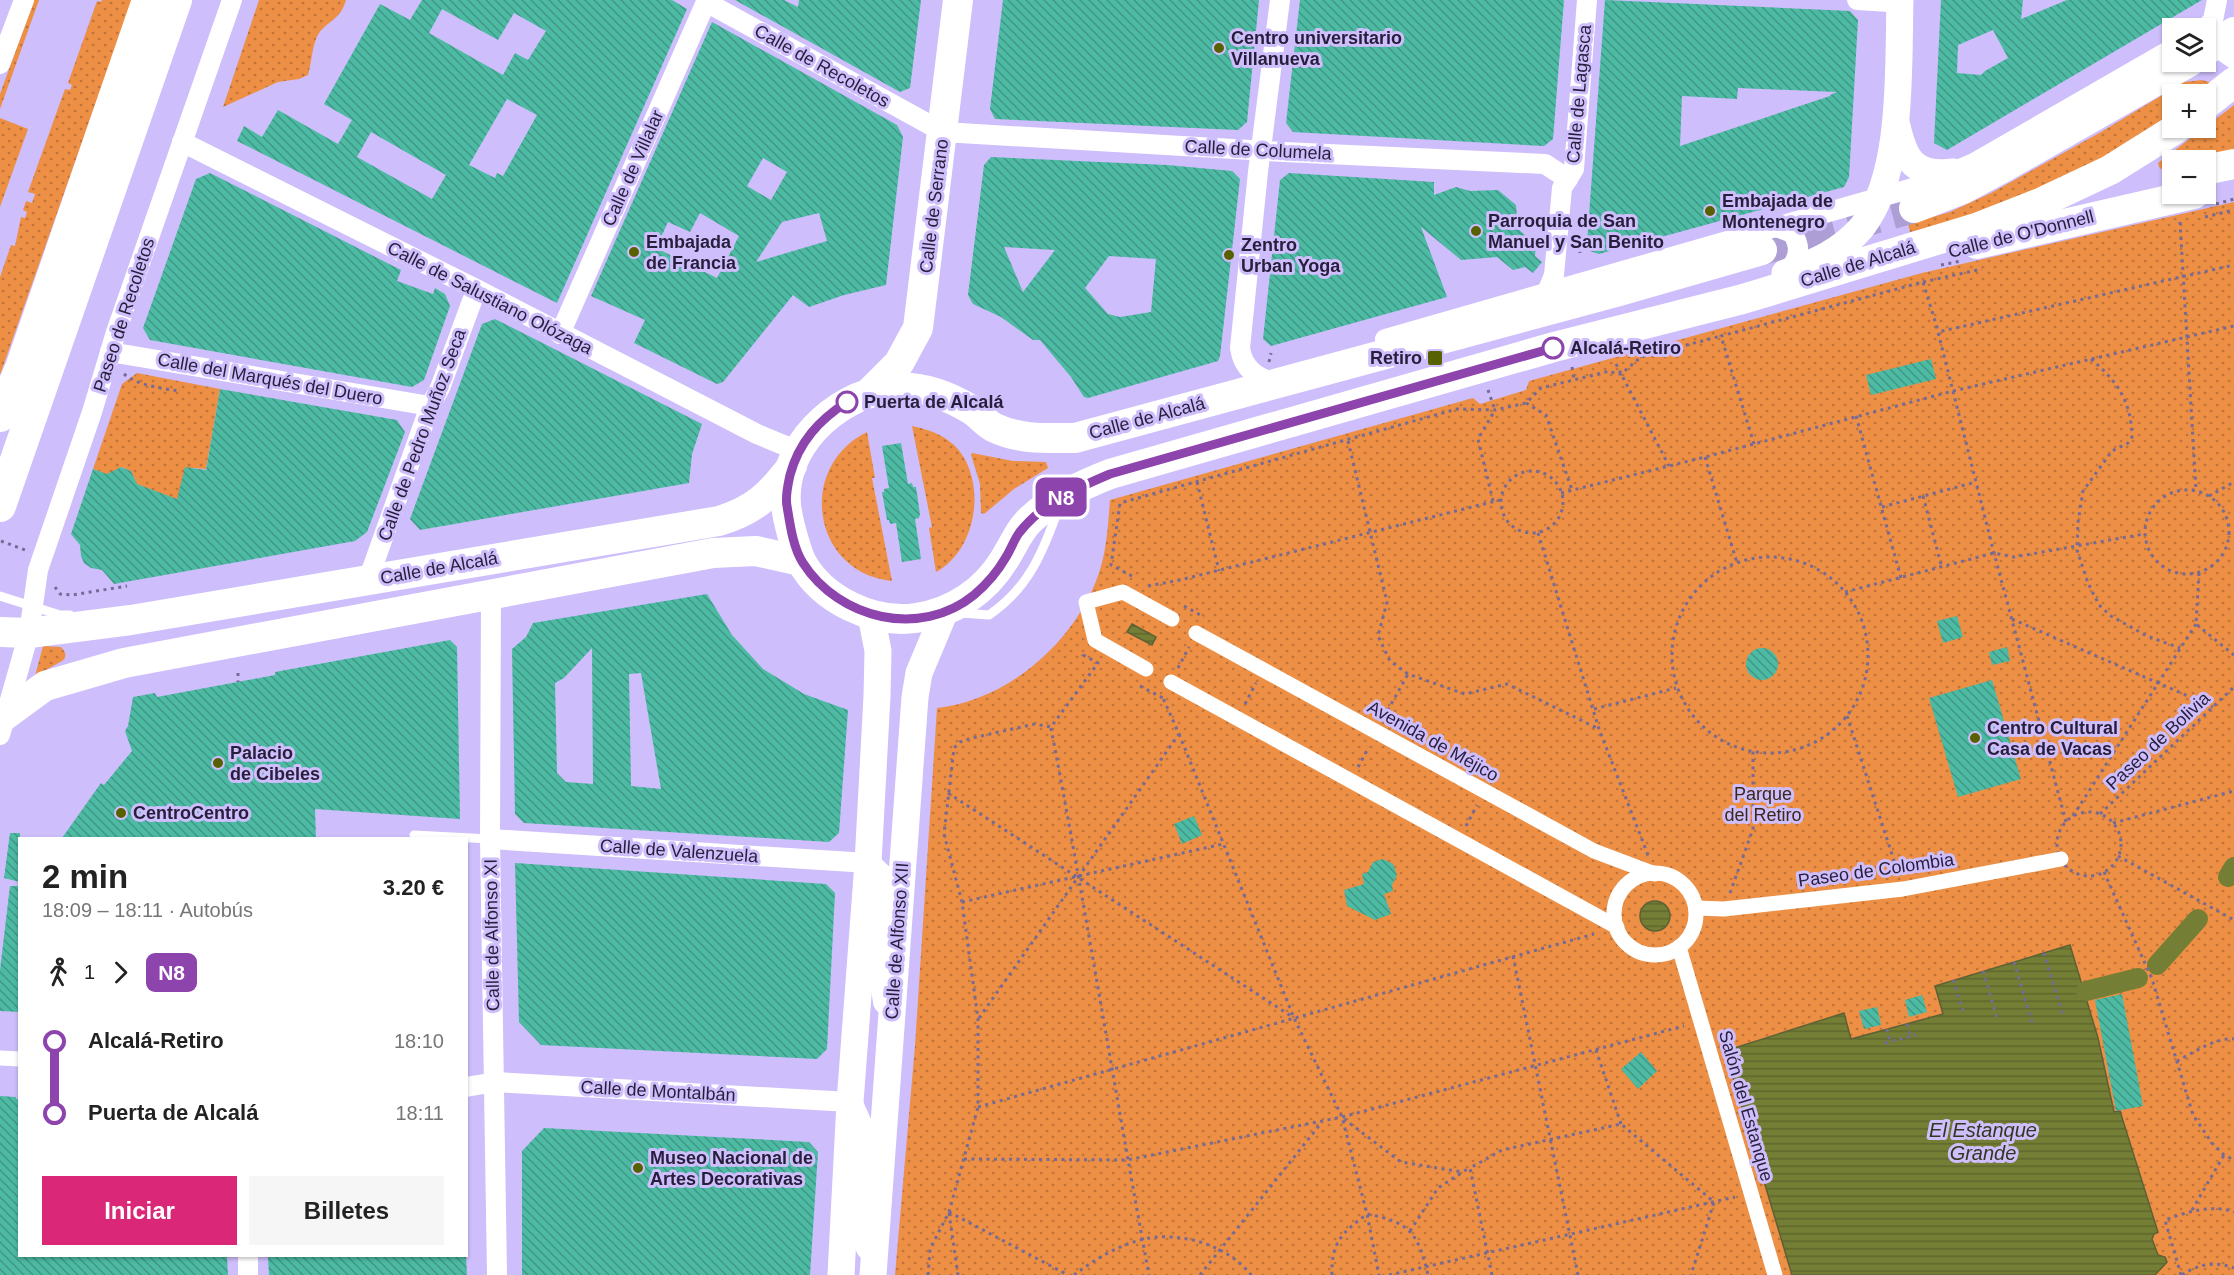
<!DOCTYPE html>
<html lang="es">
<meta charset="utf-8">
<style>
:root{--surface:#fff;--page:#f6f6f6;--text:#222;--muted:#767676;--accent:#db2777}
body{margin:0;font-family:Helvetica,sans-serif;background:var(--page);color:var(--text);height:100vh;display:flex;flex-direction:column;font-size:22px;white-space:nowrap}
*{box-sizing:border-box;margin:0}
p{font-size:20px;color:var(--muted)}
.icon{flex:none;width:33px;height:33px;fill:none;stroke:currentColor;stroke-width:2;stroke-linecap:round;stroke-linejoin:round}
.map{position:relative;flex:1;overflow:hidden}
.sheet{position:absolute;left:18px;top:837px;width:450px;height:420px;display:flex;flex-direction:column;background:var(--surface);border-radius:0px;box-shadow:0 2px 4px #0004}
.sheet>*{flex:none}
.badge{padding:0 12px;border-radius:9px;font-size:21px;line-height:39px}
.fabs{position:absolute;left:2162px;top:18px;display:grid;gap:12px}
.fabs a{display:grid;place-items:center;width:54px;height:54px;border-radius:0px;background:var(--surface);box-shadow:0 2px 4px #0004;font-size:30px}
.map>.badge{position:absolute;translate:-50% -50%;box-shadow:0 0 0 3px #fff}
.legs{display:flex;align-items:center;gap:9px;height:66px;padding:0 24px;font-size:20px}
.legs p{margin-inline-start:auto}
.summary{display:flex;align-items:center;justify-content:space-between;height:102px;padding:0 24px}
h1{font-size:33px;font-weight:800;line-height:45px}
.button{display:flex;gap:12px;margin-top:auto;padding:12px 24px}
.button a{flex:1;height:69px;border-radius:0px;background:var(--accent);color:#fff;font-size:24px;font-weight:800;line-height:69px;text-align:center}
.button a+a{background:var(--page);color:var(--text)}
ul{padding:0 24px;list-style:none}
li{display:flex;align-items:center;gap:21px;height:72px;font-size:22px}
li i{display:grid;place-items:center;width:9px;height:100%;margin:0 8px;background:currentColor}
li i::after{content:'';width:15px;height:15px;margin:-8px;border:4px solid;border-radius:50%;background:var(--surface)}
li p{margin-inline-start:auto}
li:first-child i{background:linear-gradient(#0000 50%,currentColor 0)}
li:last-child i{background:linear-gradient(currentColor 50%,#0000 0)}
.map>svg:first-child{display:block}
</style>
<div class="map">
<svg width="2234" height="1275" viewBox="0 0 2234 1275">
<defs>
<pattern id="green-dots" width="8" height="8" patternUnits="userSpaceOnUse" patternTransform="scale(1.5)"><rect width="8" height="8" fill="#ed8f44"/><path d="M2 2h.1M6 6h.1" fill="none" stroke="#c0743a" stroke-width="1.8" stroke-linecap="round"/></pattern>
<pattern id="water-rules" width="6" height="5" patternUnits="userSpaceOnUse" patternTransform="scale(1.5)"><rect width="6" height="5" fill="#747e34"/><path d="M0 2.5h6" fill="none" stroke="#5f672d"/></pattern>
<pattern id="building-back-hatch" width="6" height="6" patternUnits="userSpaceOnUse" patternTransform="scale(1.5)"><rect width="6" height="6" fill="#4dbba3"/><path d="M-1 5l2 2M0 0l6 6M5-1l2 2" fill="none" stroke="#409786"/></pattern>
</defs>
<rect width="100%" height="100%" fill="#cebefb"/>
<g fill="url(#green-dots)">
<path d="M34,0H39L0,109V94Z"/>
<path d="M102,0H132L0,375V277L11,245L15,246L21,217L25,218L27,212L23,210L26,201L32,203L35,194L28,192L65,89L70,90L72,85L68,83L97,1L101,2Z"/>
<path d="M259,0H346C340,20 330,19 319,33C312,43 312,62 308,75L299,79L278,82L223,107Z"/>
<path d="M2202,80L2212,83L2198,94H2172V115L2074,178L1955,223L1910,232L1908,224L1950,212L1991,193L2101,132L2184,82Z"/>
<path d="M2234,105V152L2196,160H2172V166L2160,169L2158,163Z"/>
<path d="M0,118L28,129L0,207Z"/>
<path d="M2234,202V1275H895L915,1046L937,708C1009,700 1076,641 1099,573C1107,549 1108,525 1110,500L1473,398L1480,404L1526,390L1529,381L1922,273Z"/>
<path d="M137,373L220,389L206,469L193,468L177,500L134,483L135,480L131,471L121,467L111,476L93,469L122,384Z"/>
<path d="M912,426C927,429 942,434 954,445C988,478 978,550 936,572L929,528L932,527Z"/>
<path d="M867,432L875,478H872L892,581C812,573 796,467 867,432Z"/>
<path d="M972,453L1013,461L1046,462L1048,468L1014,489L984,514L981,513L980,484L971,455Z"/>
<path d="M43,646L61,647C65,652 68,656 62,661L35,676Z"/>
</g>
<g fill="url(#water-rules)" stroke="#5d6136" stroke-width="1.5">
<path d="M1132,624L1156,637L1152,645L1127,632Z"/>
<circle cx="1655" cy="916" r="15"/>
<path d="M2070,945L2098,1038L2114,1112L2120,1111L2158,1232L2154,1234L2152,1239L2158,1255L2165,1257L2167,1262L2155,1275H1792L1725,1051L1844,1013L1851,1039L1943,1014L1935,986Z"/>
</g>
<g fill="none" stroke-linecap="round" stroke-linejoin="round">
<g stroke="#747e34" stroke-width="20">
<path d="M2228,877L2234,867"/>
<path d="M2157,965L2198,919"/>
<path d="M2086,991L2138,978"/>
</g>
</g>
<g fill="url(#building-back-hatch)" fill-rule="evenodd">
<path d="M422,0H672L687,9L557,303L237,141L244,126L262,137L278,110L338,144L352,120L324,104L380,4L410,20ZM442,9L498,40L514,13L546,31L528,60L515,53L503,75L429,33ZM507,99L537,115L503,176L497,173L495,178L469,165ZM371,132L446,175L432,199L357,157Z"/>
<path d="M735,0H784L798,7L799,0H921L910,88L900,92Z"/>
<path d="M1003,0H1259L1247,122L1238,130L995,119L990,109Z"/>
<path d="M1300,0H1564L1553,139L1544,146L1293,132L1286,123Z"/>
<path d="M1605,0L1850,11L1858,20L1849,177L1844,187L1599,254L1590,251L1587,242ZM1738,88L1837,92L1830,95V96L1680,146L1682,96L1737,99Z"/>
<path d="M1941,0H2023L2021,19L2067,0H2202L1947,150L1934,143ZM1993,30L2008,58L1985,71L1981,75L1957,73L1958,45Z"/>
<path d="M712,22L897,125L903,137L886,285L844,295L809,307L793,295L723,382L717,384L634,343L645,320L591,296ZM763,158L787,172L771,200L747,186ZM700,213L739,236L717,278L656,248L668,222L690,232ZM819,213L827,241L756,262L782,222Z"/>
<path d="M991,157L1167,165L1232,171L1240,179L1224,321L1220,356L1218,361L1088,398L1084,397L1071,377L1040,340H1033L1001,317L973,304L968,295L984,165ZM1004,247L1055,250L1023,292ZM1109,256L1156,259L1151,312L1120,317L1108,314L1085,288Z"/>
<path d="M210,173L401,270L397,281L433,294L435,288L445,294L450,306L424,380L412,387L150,340L143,328L196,179Z"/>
<path d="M1289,173L1434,182V195L1456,187L1470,191L1498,190L1516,205L1518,229L1536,244L1535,256L1542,262L1533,273L1525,267L1513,270L1497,257L1461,260L1421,227L1447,297L1271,346L1263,339L1280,180Z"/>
<path d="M495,319L702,424L692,454L689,483L420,530L410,519L482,324Z"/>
<path d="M1931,359L1936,379L1871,395L1866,375Z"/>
<path d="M220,389L397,420L405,432L367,532L355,541L114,584L102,570L91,568L84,563L81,556L80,545L71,534L93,469L107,474L121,467L131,471L137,484L177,499L185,467L206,470Z"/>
<path d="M901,443L908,484L912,483L913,487H916L920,514L919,518L915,519L921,559L902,562L896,523L890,524L889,520H887L882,492H884V489L889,488L882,446Z"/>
<path d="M707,594L732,635L763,669L804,694L848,710L839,833L829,842L524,823L515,814L512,649L526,637L533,623ZM592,648L593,784L566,782L557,773L555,683L564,678ZM641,673L661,789L631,786L629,674Z"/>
<path d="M1957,616L1963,637L1943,643L1937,621Z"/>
<path d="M450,640L457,647L460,819L315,809L316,838H62L101,783L104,785L132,751L125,731L128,726L133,697L155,693L157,697L275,675V672Z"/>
<path d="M2007,647L2010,661L1992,665L1989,652Z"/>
<circle cx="1762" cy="664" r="16"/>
<path d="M1992,680L2021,779L1958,797L1929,698Z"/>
<path d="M1194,816L1202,835L1182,844L1174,824Z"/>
<path d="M10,833H20V882L4,878Z"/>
<path d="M1383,859L1393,864L1397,875L1392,885L1393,891L1384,894L1391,914L1375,920L1347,906L1344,890L1364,884L1362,874L1368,872L1373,862Z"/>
<path d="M515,863L826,884L835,893L827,1049L817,1059L541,1045L519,1022Z"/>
<path d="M10,886H20V1012L0,1011V970Z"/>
<path d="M2122,994L2143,1106L2116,1111L2095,1000Z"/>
<path d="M1922,995L1927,1012L1909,1017L1905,1000Z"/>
<path d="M1877,1007L1881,1025L1864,1029L1859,1011Z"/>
<path d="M1641,1052L1657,1071L1638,1089L1621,1069Z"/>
<path d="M0,1096L16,1097V1099H20V1256H227L228,1275H0Z"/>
<path d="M544,1128L809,1142L818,1152L810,1275H522V1151Z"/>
<path d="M268,1256H466L467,1275H269Z"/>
</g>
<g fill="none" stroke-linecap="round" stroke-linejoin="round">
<path stroke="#ad9ed5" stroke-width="30" stroke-dasharray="30 15" stroke-linecap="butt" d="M1762,250L1914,208"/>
<g stroke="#766a96" stroke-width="3" stroke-dasharray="3 4.5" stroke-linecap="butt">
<path d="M2216,204L2234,199"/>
<path d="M2205,217L2234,210"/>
<path d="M2180,222L2196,490"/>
<path d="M1578,237L1580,253"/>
<path d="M1941,265L1961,261"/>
<path d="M1923,282L1982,269"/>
<path d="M2091,359C2118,382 2131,401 2132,437L2128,443L2112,451L2083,491L2078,522L2077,550L2088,583L2099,605L2111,616L2147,636L2180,648"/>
<path d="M1269,362L1271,353"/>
<path d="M1616,364L1669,466"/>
<path d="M1572,367L1574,380"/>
<path d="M124,374C139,386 161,388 179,391"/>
<path d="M1488,390L1495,410"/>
<path d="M1526,403L1546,415L1572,490"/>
<path d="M1856,416L1901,578"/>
<path d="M1348,441L1387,602L1378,636L1390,661L1408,674L1465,694L1507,684L1599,729"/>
<path d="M1754,444L1721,336L1923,282L1938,331"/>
<path d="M1705,457L1737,563"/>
<circle cx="1532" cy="502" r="31"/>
<path d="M1197,482L1219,571"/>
<circle cx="2187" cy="532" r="42"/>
<path d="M1561,493L1705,457L1953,391L2234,326"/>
<path d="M1923,496L1942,568"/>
<path d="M2209,496L2234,482"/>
<path d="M1493,501L1478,439L1495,410"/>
<path d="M1882,507L1976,482"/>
<path d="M1538,533L1599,729L1648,855"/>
<path d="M1,541L25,550"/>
<circle cx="1770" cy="655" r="98"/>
<path d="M2199,573L2196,624L2234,655"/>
<path d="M1132,576L1111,565L1120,503L1457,409L1495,410L1526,403L1541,388L1610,371L1616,374H1621L1641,357L1721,336"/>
<path d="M1148,586L1180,580L1500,500"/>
<path d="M55,587L60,594L72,595L127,586"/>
<path d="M1845,592L1994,553L2014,557L2144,534"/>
<path d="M1184,606L1204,617"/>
<path d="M2012,619L2213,707"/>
<path d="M1178,668L1189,647"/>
<path d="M238,673V682"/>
<path d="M1140,686L1163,698"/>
<path d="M1245,704L1256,683"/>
<path d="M1594,709L1676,688"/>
<path d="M1847,716L1898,873"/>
<path d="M1384,717L1408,674"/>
<path d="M1051,728C1086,910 1115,1093 1149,1275"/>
<path d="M1179,734L1294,1018L1342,1117L1367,1214L1379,1275"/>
<path d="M1358,767L1369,747"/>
<path d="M948,793L1294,1018"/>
<circle cx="2089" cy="844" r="32"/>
<path d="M2100,814L2234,687"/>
<path d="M2073,816L2196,624"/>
<path d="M2066,822L1994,553L1938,332L2234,265"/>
<path d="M2113,823L2234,791"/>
<path d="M1466,826L1477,805"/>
<path d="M2118,856L2234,920"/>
<path d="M2104,872L2152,979L2193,1115L2212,1143L2224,1155L2234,1160"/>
<path d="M1730,893L1753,829V751"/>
<path d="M962,902L1223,844"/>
<path d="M2044,953L2063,1016"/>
<path d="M1513,956L1578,1275"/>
<path d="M2014,962L2033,1026"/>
<path d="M1983,971L1997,1018"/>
<path d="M1953,980L1963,1011"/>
<path d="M979,1018L1179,734L1163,698L1164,695"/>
<path d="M1907,1024L1910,1036"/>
<path d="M1887,1029L1890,1042"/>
<path d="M1885,1043L1916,1035"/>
<path d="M1596,1050L1621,1124"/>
<path d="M2177,1061C2193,1053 2216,1037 2234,1039"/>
<path d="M978,1107L1594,934"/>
<path d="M1344,1119L1401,1162L1462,1172"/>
<path d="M964,1159L1127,1160L1342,1117L1684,1026"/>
<path d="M2192,1210L2224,1155"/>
<path d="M949,1212L1068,1275"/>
<path d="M949,1213L958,1275"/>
<path d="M1410,1231L1438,1188L1469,1168"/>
<path d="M928,1275L930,1249L949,1212L978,1107V1019L962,902L944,834L954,748L960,742L972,738L1035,724L1051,727L1098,663L1083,655L1085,652"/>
<path d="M1074,1275C1094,1260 1115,1247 1140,1240C1177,1230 1227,1244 1251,1275"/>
<path d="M1200,1275L1322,1122"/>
<path d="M1332,1275C1331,1242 1342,1233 1367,1214C1410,1222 1418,1233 1428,1275"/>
<path d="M1389,1275L1735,1197"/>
<path d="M1492,1275L1470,1168L1502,1150L1621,1124L1714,1202L1691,1275"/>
<path d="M2181,1275L2165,1220C2186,1212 2212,1204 2234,1212"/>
<path d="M2182,1275C2198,1264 2215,1261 2234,1268"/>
</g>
<g stroke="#fff" stroke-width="9">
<path d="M0,596L60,615H70"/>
<path d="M961,613L989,615C1028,589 1043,552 1058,510"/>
<path d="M414,835L490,839"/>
</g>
<g stroke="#fff" stroke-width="15">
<path d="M1196,633L1594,851L1655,874"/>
<path d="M1146,669L1095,640L1086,602L1123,592L1172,619"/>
<path d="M1171,682L1617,927"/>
<circle cx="1655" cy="914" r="41"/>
<path d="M1696,908L1724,909L1903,889L2061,859"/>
<path d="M1679,947L1775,1275"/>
<path d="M0,1058L20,1059"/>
</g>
<g stroke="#fff" stroke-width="20">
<path d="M1857,0L1889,2L1900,0"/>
<path d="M2205,29L2213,20L2217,0"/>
<path d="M2207,40L2234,59"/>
<path d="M0,64L24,0"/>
<path d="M182,142L478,290L757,434L798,451"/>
<path d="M1774,226L1792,233C1803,248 1798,262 1785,273"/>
<path d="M1547,292L1554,275L1562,188L1574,169L1587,0"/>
<path d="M560,334L706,2L943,132L1284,152L1545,164L1568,179"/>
<path d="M1385,339L1923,185L1974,163L2172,49"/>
<path d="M110,352L430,406"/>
<path d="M1276,384C1256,377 1243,369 1240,348L1258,172L1280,0"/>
<path d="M368,580L430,406L440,388L472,301L478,290"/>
<path d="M491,595L490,839L497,1275"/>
<path d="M0,735L29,633L38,570L92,412L116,332L232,0"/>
<path d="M490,839L868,863"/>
<path d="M466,1087L495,1082L512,1083L850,1102"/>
<path d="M248,1256V1275"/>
</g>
<g stroke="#fff" stroke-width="24">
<path d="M868,863L885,879L881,975L885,1002"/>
<path d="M850,1102C856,1115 865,1132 867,1146C870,1177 855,1219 868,1248"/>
</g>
<g stroke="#fff" stroke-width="27">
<path d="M1897,126C1905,161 1915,177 1954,172"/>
<path d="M1785,273C1814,263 1842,251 1862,227C1904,175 1898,65 1900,0"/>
<path d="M841,1275L850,1102L868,863L877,696L878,651L871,615"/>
<path d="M873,1275L915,697L919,673L945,611"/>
</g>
<g stroke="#fff" stroke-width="30">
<path d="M2205,51L2234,32"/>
<path d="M2205,105L2234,82"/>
<path d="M2205,170L2234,164"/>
<path d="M1914,208L1963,189L2006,166L2189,62"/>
<path d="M1977,244L2194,194"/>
<path d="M1762,250L1619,291L1075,438C1049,438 1020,440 995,428C986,424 979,414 970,409C945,394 918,384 888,389C835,396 781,447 786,504C787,518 795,547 801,561C822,600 873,624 916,618C953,613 985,591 1004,560C1013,546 1019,530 1031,519C1054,498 1082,485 1110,474L1554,347L1743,299L1979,227L2040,203L2110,170L2177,128"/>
<path d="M868,394L899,363L918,328L958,0"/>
<path d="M0,632L29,633L131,620L719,521C755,510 770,495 792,466"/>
<path d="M0,719L45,686L124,663L713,553L756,551L801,561"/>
</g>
<g stroke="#fff" stroke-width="32">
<path d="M0,416L21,368L148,0"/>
<path d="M0,506L176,0"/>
</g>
</g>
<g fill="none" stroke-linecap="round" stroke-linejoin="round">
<g stroke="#fff" stroke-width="14">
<path id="line-1" d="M847,402C819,420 799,442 790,475C788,485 785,496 787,506C790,524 793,548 803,563C839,619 920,639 974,595C987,584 998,571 1006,557C1011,549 1014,540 1019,533C1042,503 1077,488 1110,474L1553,348"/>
</g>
<use href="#line-1" stroke="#8e44ad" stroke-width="9"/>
</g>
<g fill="#576100" stroke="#cebefb" stroke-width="2">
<circle cx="1219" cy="48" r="6"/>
<circle cx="1710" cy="211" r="6"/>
<circle cx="1476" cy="231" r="6"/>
<circle cx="634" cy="252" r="6"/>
<circle cx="1229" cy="255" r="6"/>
<rect x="1427" y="350" width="16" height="16" rx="3"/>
<circle cx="1975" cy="738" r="6"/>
<circle cx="218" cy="763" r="6"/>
<circle cx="121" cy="813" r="6"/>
<circle cx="638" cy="1168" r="6"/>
</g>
<g fill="#fff" stroke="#8e44ad" stroke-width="3">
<circle cx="1553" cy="348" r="10"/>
<circle cx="847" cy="402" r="10"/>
</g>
<g text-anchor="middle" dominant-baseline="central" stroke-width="6" stroke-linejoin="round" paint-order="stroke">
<g font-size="18" font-weight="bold" fill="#271e3b" stroke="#cebefb" text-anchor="start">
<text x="1231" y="38">Centro universitario<tspan x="1231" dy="21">Villanueva</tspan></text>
<text x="1722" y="201">Embajada de<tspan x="1722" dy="21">Montenegro</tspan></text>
<text x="1488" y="221">Parroquia de San<tspan x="1488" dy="21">Manuel y San Benito</tspan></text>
<text x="646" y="242">Embajada<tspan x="646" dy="21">de Francia</tspan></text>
<text x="1241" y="245">Zentro<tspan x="1241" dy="21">Urban Yoga</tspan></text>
<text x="1422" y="358" text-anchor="end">Retiro</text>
<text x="1987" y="728">Centro Cultural<tspan x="1987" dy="21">Casa de Vacas</tspan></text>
<text x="230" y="753">Palacio<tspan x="230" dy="21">de Cibeles</tspan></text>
<text x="133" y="813">CentroCentro</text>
<text x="650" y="1158">Museo Nacional de<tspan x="650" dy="21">Artes Decorativas</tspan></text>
</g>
<g font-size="18" fill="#271e3b" stroke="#cebefb">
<text transform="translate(822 66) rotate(29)">Calle de Recoletos</text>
<text transform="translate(1579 94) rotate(-85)">Calle de Lagasca</text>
<text transform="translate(1258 150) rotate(3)">Calle de Columela</text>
<text transform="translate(633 168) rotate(-66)">Calle de Villalar</text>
<text transform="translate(934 206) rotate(-83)">Calle de Serrano</text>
<text transform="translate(2021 234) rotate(-14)">Calle de O'Donnell</text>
<text transform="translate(1858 264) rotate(-17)">Calle de Alcalá</text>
<text transform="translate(490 298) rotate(27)">Calle de Salustiano Olózaga</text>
<text transform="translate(124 315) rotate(-72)">Paseo de Recoletos</text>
<text transform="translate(270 379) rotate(10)">Calle del Marqués del Duero</text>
<text transform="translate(1147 418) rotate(-15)">Calle de Alcalá</text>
<text transform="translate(422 435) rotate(-70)">Calle de Pedro Muñoz Seca</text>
<text transform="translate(439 568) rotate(-10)">Calle de Alcalá</text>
<text transform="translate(1433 741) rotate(29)">Avenida de Méjico</text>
<text transform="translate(2158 741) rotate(-43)">Paseo de Bolivia</text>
<text transform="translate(679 851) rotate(4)">Calle de Valenzuela</text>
<text transform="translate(1876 870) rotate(-8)">Paseo de Colombia</text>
<text transform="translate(492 935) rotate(-91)">Calle de Alfonso XI</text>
<text transform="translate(897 941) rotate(-86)">Calle de Alfonso XII</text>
<text transform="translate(658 1091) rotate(3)">Calle de Montalbán</text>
<text transform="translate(1746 1106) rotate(74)">Salón del Estanque</text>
</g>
<g font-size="18" font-weight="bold" fill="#271e3b" stroke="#cebefb" text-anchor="start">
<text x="1570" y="348">Alcalá-Retiro</text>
<text x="864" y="402">Puerta de Alcalá</text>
</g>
<g font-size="18" fill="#3c2719" stroke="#cebefb">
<text x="1763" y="794">Parque<tspan x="1763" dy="21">del Retiro</tspan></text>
</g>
<g font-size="20" font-style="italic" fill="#333720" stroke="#cebefb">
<text x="1983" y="1130">El Estanque<tspan x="1983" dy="23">Grande</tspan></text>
</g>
</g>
</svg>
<div class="fabs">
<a><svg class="icon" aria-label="layers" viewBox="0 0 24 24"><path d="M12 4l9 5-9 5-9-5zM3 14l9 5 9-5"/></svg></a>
<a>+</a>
<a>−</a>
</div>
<b class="badge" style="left:1061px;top:497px;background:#8e44ad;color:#fff">N8</b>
<section class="sheet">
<div class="summary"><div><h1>2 min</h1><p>18:09 – 18:11 · Autobús</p></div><b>3.20 €</b></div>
<div class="legs"><svg class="icon" aria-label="walk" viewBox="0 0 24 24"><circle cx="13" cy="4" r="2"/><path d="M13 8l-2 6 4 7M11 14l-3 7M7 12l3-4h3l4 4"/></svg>1<svg class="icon" aria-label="forward" viewBox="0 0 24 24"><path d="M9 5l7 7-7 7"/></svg><b class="badge" style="background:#8e44ad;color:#fff">N8</b></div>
<ul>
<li><i style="color:#8e44ad"></i><b>Alcalá-Retiro</b><p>18:10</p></li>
<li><i style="color:#8e44ad"></i><b>Puerta de Alcalá</b><p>18:11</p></li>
</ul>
<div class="button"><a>Iniciar</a><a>Billetes</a></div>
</section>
</div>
